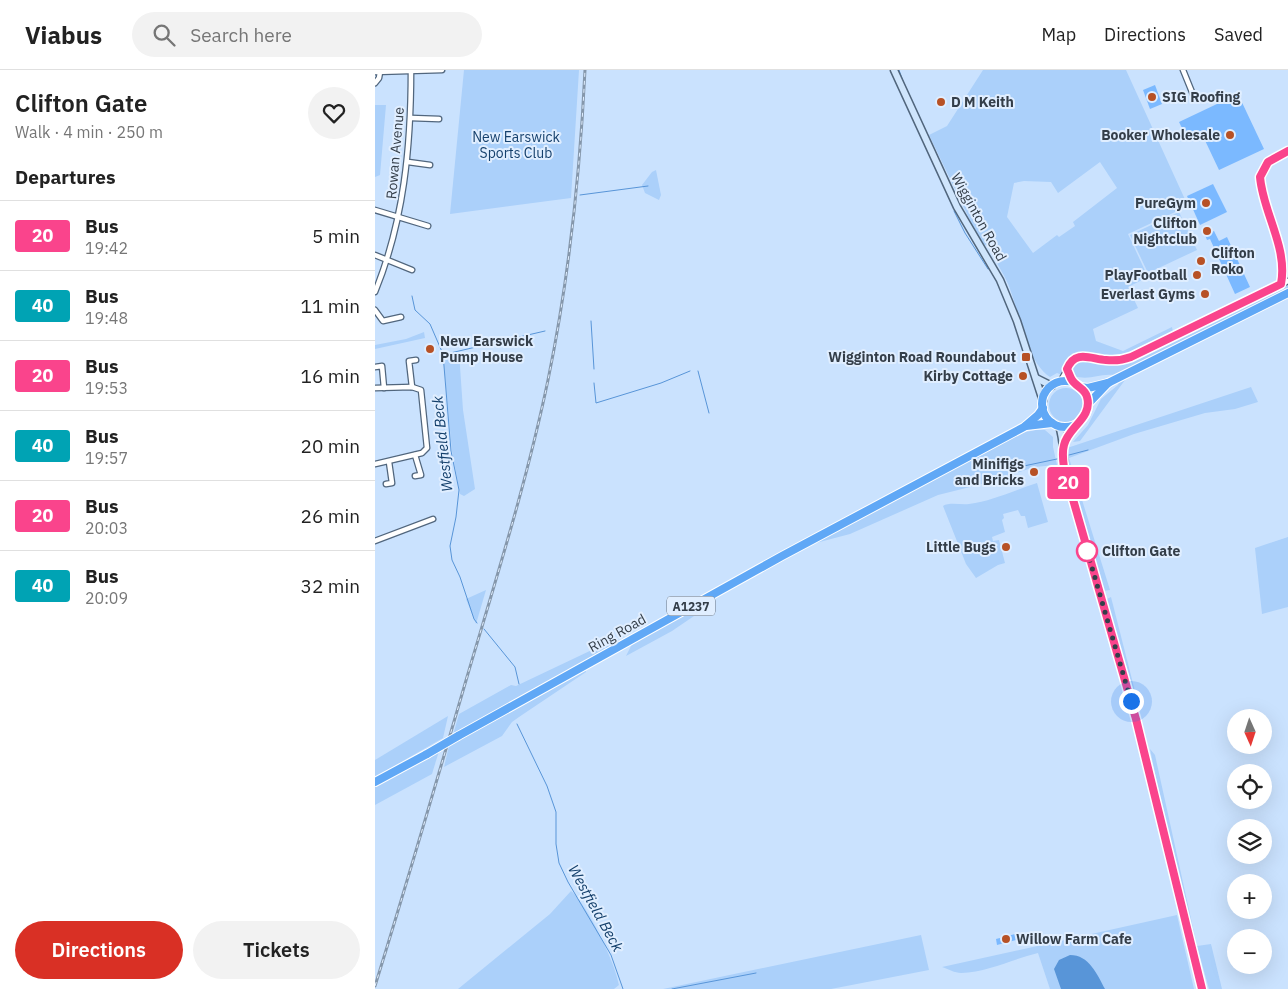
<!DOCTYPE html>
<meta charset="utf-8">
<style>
:root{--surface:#fff;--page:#f2f2f2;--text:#222;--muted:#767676;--line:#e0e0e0;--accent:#d93025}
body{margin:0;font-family:"IBM Plex Sans",sans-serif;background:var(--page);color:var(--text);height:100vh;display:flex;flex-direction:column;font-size:19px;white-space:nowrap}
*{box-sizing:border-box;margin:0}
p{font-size:16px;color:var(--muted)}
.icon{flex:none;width:28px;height:28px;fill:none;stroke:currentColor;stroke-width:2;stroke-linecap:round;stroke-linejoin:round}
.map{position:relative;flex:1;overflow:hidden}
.details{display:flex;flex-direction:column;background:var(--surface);width:375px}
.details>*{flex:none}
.badge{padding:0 10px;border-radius:4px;font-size:18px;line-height:32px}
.needle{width:32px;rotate:177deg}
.buttons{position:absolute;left:852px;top:639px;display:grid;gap:10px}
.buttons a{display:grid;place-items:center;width:45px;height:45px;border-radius:50%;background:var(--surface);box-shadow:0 5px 20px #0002;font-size:25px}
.you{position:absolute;width:25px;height:25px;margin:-12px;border:4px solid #fff;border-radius:50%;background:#1a73e8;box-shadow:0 0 0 8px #1a73e833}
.map>.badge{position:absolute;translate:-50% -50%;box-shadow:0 0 0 2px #fff}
h2{padding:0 15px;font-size:19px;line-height:45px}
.round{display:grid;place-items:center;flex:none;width:52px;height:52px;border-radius:26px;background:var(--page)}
.head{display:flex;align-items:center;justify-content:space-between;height:85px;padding:0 15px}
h1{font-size:24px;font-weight:600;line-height:38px}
.button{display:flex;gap:10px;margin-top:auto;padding:10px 15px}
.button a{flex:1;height:58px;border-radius:30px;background:var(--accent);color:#fff;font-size:20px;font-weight:600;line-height:58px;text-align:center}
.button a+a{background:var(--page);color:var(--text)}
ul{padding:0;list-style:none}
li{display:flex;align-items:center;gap:15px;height:70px;padding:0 15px;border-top:1px solid var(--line)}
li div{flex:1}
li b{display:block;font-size:19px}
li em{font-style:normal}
li .badge{min-width:55px;font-weight:700;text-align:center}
header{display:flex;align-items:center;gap:30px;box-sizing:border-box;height:70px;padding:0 25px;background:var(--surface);border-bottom:1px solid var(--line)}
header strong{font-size:24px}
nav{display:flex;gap:28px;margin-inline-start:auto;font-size:18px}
.search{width:350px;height:45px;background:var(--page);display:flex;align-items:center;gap:12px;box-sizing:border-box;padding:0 18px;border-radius:28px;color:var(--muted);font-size:19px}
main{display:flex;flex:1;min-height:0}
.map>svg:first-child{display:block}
</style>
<header>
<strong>Viabus</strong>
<div class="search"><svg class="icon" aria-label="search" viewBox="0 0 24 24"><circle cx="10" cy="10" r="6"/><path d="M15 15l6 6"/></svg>Search here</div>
<nav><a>Map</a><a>Directions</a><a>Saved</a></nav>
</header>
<main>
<section class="details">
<div class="head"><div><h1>Clifton Gate</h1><p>Walk · 4 min · 250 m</p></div><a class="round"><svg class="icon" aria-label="heart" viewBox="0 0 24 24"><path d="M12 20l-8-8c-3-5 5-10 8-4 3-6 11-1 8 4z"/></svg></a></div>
<h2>Departures</h2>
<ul>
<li><span class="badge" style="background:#fa448c;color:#fff">20</span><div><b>Bus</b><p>19:42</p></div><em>5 min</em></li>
<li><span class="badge" style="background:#00a3b4;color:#fff">40</span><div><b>Bus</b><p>19:48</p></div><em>11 min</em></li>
<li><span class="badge" style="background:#fa448c;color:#fff">20</span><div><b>Bus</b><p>19:53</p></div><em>16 min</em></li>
<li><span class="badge" style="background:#00a3b4;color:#fff">40</span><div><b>Bus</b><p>19:57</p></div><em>20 min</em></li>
<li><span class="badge" style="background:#fa448c;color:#fff">20</span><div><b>Bus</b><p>20:03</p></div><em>26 min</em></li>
<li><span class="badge" style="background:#00a3b4;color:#fff">40</span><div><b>Bus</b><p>20:09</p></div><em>32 min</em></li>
</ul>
<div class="button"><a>Directions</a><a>Tickets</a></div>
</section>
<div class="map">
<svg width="913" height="919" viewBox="0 0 913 919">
<rect width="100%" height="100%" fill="#cae2fe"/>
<g fill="#abd0fa" fill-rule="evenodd">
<path d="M89,0H204L196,128L75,144Z"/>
<path d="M608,0H751L813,136L753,164L773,207L753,217L763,238L718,259L721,271L748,281L797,257L798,262C783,270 766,282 749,286C722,292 698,266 687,305L682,303L675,307C651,291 645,246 635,219C630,204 620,193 615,177L607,174L604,169L554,65L572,56ZM725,92L742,118L698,152L700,156L684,167L682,165L658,183L632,147L639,113L649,111L676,112L683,123Z"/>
<path d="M0,35H11L5,105L0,107Z"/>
<path d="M281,100L286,125L284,130L270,123L267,115L277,102Z"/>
<path d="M804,142L822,180L773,203L755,165Z"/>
<path d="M913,213V220L740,305C722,303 717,311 698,306L697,300L703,290L735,293L759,289Z"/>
<path d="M49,262L50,268L0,279V275L31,269Z"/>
<path d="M812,277L750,310L705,371L698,372L713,355L726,329L743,315L745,309Z"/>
<path d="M84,282L88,340L100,419L89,426L85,424L77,381L68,286H76V283Z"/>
<path d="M876,317L883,332L860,339L830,343L759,364L694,388L735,520L728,521L695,412L692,378Z"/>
<circle cx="691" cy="335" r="17"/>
<path d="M661,360H670L678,367V377L682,395L659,397L615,412L563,425L475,464L437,474L646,363Z"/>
<path d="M662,413L673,452L653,458L650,446H646L643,440L628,444L629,448L627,450L630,462L617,467L618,471L624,470L630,493L623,495L601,508L591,494L568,436C574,432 586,435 594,434C617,431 640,420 662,413Z"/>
<path d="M913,467V537L887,544L880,478Z"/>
<path d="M111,520L101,554L91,529Z"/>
<path d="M736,527L764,637L731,533L732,529Z"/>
<path d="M341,531L297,561L251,586L257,574L308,544Z"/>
<path d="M240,569L245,572L78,665L84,644L136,615L141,616Z"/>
<path d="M211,600V602L144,647L137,652L127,666L69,697L74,676Z"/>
<path d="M73,646L68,668L0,707V690Z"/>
<path d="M775,679L780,685L822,876L836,874L847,919H834L798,790Z"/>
<path d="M64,681L57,704L0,735V717Z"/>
<path d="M196,821C212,834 241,894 244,915L239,919H83L175,844Z"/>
<path d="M802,845L819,919H675L663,883C638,889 613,902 586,903C580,903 573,899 567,897Z"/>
<path d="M546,865L554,900L456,919H288Z"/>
</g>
<path fill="#5895d8" d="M695,885C714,885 722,904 730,919H686L679,899L684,890Z"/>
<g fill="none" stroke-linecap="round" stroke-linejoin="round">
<g stroke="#5895d8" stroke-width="1">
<path d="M524,0L529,14"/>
<path d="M205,125L273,116"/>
<path d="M579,141L590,163L613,199"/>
<path d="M37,226L40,240L55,254L68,284L76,381L84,420L81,447L75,476L77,490L85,507L99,549L102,553"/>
<path d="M216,251L219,299"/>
<path d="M71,284L170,261"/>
<path d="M323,301L334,343"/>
<path d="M219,313L221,333L286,313L315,301"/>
<path d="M694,385L713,380"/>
<path d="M644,397L682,389"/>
<path d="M109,559L140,597L144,614"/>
<path d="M142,654L172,716L181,742V774L184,793L193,812L236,885L248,919"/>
<path d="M297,919L381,903"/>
</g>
</g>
<g fill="#7bb9ff">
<path d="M780,15L787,34L775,39L768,20Z"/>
<path d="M863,24L889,79L844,100L826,62L812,68L804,52Z"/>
<path d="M838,114L852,142L825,155L812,126Z"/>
<path d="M839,161L844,171L852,167L875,217L860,224L835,169L832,170L830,165Z"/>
<path d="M640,864L641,870L622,875L621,869Z"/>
</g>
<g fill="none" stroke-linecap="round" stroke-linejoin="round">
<g stroke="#51667d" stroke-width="7">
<g id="street">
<path d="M808,0L819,27"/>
<path d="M0,2L67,0"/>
<path d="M0,13L4,8L5,2"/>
<path d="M36,48L64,49"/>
<path d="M33,92L55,95"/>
<path d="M0,140L53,156"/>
<path d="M0,185L37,200"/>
<path d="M905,214C913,178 888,143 885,107L893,92L913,81"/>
<path d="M0,222C29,151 36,76 36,0"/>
<path d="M0,240L8,251L26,247"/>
<path d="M0,297L7,296L9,318"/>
<path d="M692,299L698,312"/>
<path d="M685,312L696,293L702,287L709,286L735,291L756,287L913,211"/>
<path d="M37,317L34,291L41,290"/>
<path d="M0,318L37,317L46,320L52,378L47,383L0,394"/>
<path d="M40,406L46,405L40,385"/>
<path d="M11,414L17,413L14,392"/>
<path d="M0,471L58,449"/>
</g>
</g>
<g stroke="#51667d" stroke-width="9">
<g id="secondary">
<path d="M519,0L582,137L625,210L642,251L668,331"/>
<path d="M661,308L677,316"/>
<path d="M684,356C690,373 687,390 692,408L761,649L827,919"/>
<path d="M689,374L700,355"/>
</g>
</g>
<g stroke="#fff" stroke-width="10">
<g id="highway">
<circle cx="690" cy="334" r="23"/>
<path d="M705,317L713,318L733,313"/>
<path d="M713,334L733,313L913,223"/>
<path d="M651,356L677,353"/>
<path d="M83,666L407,486L649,357L663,345L668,338"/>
<path d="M0,712L52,684"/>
</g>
</g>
<use href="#street" stroke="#fff" stroke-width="4.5"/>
<use href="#secondary" stroke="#cfe5fc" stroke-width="6"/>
<use href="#highway" stroke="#60a8f6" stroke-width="8"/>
<g stroke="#8597ab" stroke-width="3">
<path id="rail" d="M0,916C32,813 62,710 92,607C121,509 152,411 173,310C194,208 205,104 210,0"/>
</g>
<use href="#rail" stroke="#e0eeff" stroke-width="1" stroke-dasharray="4" stroke-linecap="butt"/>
<g stroke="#fff" stroke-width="10" stroke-linecap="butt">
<path id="highway-bridge" d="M52,684L83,666"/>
</g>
<use href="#highway-bridge" stroke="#60a8f6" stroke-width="8"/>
</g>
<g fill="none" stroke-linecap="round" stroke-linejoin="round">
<g stroke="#fff" stroke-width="11">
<path id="line" d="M827,919L761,649L689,398C688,391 687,382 689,375C693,357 718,348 712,327C710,318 701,317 697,310C695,307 694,303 692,299C700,279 716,289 731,290C740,291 748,290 756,287L906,214C913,177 888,143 885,107L893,92L913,81"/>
</g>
<use href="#line" stroke="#fa448c" stroke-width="8"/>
<path stroke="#343e49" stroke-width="5" stroke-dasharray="0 9" d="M712,481L711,477L756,631"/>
</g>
<g fill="#b75125" stroke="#e0eeff" stroke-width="2">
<circle cx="777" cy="27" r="5"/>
<circle cx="566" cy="32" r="5"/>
<circle cx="855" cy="65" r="5"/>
<circle cx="831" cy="133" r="5"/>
<circle cx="832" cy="161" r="5"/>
<circle cx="826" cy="191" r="5"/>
<circle cx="822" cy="205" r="5"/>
<circle cx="830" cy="224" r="5"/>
<circle cx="55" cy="279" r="5"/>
<rect x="646" y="282" width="10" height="10" rx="2.5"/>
<circle cx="648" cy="306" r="5"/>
<circle cx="659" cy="402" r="5"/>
<circle cx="631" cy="477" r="5"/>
<circle cx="631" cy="869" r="5"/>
</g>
<circle fill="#fff" stroke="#fa448c" stroke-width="2.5" cx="712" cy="481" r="10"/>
<g text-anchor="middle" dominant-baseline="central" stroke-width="4" stroke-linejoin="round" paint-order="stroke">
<rect fill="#e0eeff" stroke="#687380" stroke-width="1" x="292" y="526.5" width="48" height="19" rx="4"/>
<g font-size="12" font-weight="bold" fill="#343e49">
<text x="316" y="536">A1237</text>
</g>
<g font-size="14" font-weight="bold" fill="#343e49" stroke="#e0eeff" text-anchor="end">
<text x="787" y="27" text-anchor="start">SIG Roofing</text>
<text x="576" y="32" text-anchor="start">D M Keith</text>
<text x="845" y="65">Booker Wholesale</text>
<text x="821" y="133">PureGym</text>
<text x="822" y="153">Clifton<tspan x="822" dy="16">Nightclub</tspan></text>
<text x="836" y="183" text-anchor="start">Clifton<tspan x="836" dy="16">Roko</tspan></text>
<text x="812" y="205">PlayFootball</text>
<text x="820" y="224">Everlast Gyms</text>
<text x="65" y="271" text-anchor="start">New Earswick<tspan x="65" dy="16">Pump House</tspan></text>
<text x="641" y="287">Wigginton Road Roundabout</text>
<text x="638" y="306">Kirby Cottage</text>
<text x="649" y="394">Minifigs<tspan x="649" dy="16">and Bricks</tspan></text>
<text x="621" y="477">Little Bugs</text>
<text x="641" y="869" text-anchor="start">Willow Farm Cafe</text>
</g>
<g font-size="14" fill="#16416d" stroke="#e0eeff">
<text x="141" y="67">New Earswick<tspan x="141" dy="16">Sports Club</tspan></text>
</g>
<g font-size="14" fill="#343e49" stroke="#e0eeff">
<text transform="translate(20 83) rotate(-85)">Rowan Avenue</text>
<text transform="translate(604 147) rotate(61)">Wigginton Road</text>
<text transform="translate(242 563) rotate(-29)">Ring Road</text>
</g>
<g font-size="14" font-weight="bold" fill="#343e49" stroke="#e0eeff" text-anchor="start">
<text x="727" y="481">Clifton Gate</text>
</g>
<g font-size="15" font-style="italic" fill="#133f6b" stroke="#e0eeff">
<text transform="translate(67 374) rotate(-96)">Westfield Beck</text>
<text transform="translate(221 838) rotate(61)">Westfield Beck</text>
</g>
</g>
</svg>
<div class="buttons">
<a><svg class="needle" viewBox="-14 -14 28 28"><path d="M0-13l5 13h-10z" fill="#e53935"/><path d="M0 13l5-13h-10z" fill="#767676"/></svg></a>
<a><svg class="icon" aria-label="locate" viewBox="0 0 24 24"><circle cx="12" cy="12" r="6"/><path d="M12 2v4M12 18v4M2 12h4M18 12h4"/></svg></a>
<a><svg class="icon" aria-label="layers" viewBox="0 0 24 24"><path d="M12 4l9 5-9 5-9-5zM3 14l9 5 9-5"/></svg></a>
<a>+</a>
<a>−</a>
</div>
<div class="you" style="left:756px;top:631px"></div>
<b class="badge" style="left:693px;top:413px;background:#fa448c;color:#fff">20</b>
</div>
</main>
